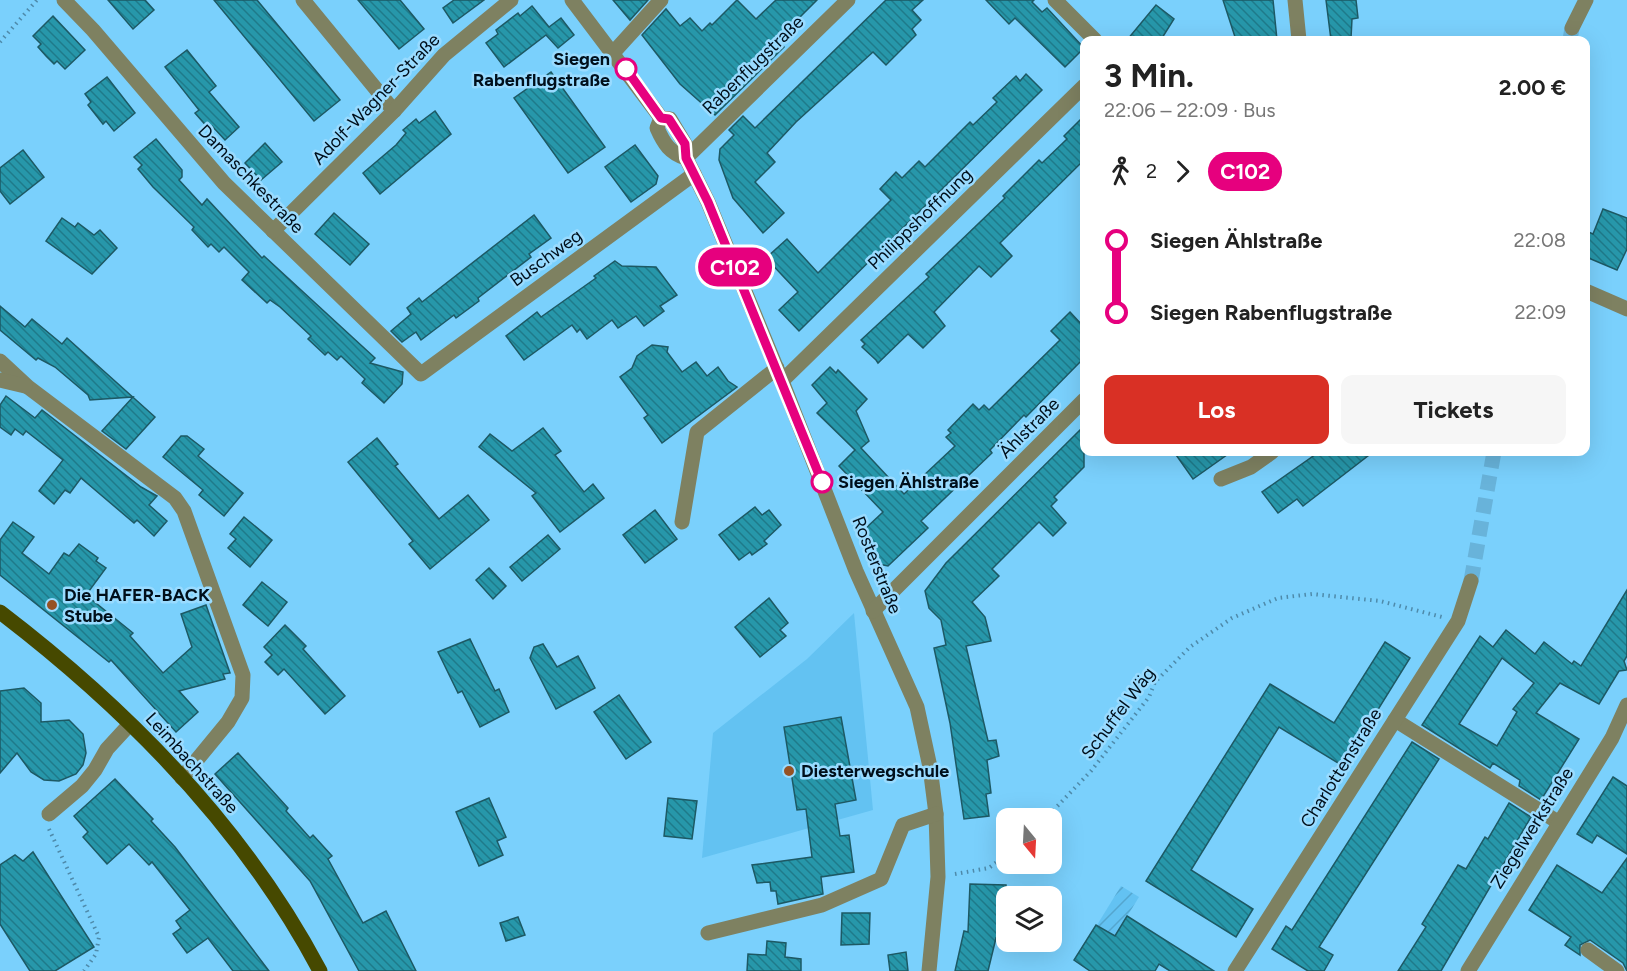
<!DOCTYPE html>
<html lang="de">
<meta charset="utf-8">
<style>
:root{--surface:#fff;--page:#f6f6f6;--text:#222;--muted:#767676;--accent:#d93025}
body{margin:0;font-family:Figtree,sans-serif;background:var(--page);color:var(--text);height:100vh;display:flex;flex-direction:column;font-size:22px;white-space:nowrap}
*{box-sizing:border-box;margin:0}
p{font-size:20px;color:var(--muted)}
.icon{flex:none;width:33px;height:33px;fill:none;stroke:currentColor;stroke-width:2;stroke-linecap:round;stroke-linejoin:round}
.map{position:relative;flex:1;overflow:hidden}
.drawer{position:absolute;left:1080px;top:36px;width:510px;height:420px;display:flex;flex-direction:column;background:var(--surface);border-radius:12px;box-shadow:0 6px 24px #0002}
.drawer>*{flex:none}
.badge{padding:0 12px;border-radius:20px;font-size:21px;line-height:39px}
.needle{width:39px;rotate:162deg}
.buttons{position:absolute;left:996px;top:808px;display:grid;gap:12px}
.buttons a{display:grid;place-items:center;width:66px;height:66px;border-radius:12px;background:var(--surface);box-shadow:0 6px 24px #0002;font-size:30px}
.map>.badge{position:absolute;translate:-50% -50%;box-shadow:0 0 0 3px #fff}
.legs{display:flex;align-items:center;gap:9px;height:66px;padding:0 24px;font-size:20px}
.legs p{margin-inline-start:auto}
.overview{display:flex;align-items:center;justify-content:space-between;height:102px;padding:0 24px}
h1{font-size:33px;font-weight:700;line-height:45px}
.action{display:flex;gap:12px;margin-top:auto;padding:12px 24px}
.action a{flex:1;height:69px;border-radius:12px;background:var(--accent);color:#fff;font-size:24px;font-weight:700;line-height:69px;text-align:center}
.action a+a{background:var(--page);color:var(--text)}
ul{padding:0 24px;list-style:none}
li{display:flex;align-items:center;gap:21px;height:72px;font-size:22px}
li i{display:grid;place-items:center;width:9px;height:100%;margin:0 8px;background:currentColor}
li i::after{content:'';width:15px;height:15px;margin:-8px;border:4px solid;border-radius:50%;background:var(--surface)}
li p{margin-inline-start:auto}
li:first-child i{background:linear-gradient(#0000 50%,currentColor 0)}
li:last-child i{background:linear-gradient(currentColor 50%,#0000 0)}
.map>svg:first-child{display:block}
</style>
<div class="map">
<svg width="1627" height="971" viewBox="0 0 1627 971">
<defs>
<pattern id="industrial-furrows" width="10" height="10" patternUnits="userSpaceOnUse" patternTransform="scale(1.5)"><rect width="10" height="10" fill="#63c2f2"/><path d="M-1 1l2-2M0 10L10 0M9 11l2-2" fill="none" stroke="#54a6cf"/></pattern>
<pattern id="building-back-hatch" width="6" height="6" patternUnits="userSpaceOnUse" patternTransform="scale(1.5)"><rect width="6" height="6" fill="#2797aa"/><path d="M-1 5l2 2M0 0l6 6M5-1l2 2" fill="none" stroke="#1f7a8a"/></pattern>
</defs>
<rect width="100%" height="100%" fill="#7ad0fc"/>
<path fill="#63c2f2" d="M854,613L873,810L702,858L713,733L807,659Z"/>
<path fill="url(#industrial-furrows)" d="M1121,886L1139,897L1115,936L1097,925Z"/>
<g fill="url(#building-back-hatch)" stroke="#1d5964" stroke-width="1.5" fill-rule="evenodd">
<path d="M108,0H145L154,10L133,29Z"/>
<path d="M214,0H257L340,100L314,121Z"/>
<path d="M358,0H400L424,29L399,49Z"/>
<path d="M454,0H484L453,23L443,8Z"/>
<path d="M613,0H648L630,20Z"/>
<path d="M737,0L756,19L776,0H817L777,40L784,47L715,115L680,84L642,35L666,9L680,26L690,18L702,31L710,23L712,25Z"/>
<path d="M886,0H923L912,10L921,20L912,29L916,35L886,65L873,52L796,122L767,153L775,162L755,182L784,213L763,233L733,198L719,160L720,149L734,135L729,130L743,116L755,128Z"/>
<path d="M986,0H1034L1032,2L1042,12L1047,8L1084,48L1065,67L1015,18L1009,24Z"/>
<path d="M1223,0H1273L1277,40H1236Z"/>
<path d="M1326,0H1356L1358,18L1352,19L1351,38L1331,40Z"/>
<path d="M1156,5L1174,19L1162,38L1166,40H1127Z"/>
<path d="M532,6L549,27L561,18L574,35L558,48L546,35L504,67L486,43L498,34L496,30L518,13L520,16Z"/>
<path d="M53,16L85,50L65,69L57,61L54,64L46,56L38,47L41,44L33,36Z"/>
<path d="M187,50L216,86L209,92L239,127L225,140L212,126L209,129L195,113L199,110L165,67Z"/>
<path d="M551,72L605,147L568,173L514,98Z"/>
<path d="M1026,74L1042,90L799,331L779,310L798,292L766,258L787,239L818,273L891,200L880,189L896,172L902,178L919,161L925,167L970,122L973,125L997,102L993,98L1016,76L1020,81Z"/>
<path d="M107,77L135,113L114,131L106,121L103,124L88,105L91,102L85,94Z"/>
<path d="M435,111L451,134L380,194L363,173L396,145L406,133L403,130L416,119L419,123Z"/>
<path d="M1084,116V160L1000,243L1012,256L991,277L979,266L934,312L945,326L923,348L908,334L878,363L876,360L862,347L865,344L861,340L929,277L926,274L1005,198L1003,196L1039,160L1042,163L1067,139L1064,136Z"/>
<path d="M156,139L182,170V177L179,180L202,205L207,199L262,258L264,256L375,358L370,363L403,372L402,384L384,403L362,383L365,379L341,356L337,360L328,352L325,355L308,339L311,336L280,307L270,300L267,303L242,280L249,272L224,247L219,252L211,244L208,247L192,230L194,227L153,187L138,169L142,165L134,157Z"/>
<path d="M265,143L282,162L261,180L245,163Z"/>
<path d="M635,145L658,176L656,184L631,202L605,167Z"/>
<path d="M23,150L44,177L10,204L0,191V168Z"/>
<path d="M1603,209L1627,218V249L1617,270L1586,257V231L1593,234Z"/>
<path d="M334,213L369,244L350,265L315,234Z"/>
<path d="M534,215L551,238L529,254L531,257L478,298L479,301L456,318L454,315L421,340L416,332L402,342L391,331L411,314L407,308L419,298L422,302Z"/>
<path d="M62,218L75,227L78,223L94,235L100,230L117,248L92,274L46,241Z"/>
<path d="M615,261L622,266L656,267L677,295L660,306L664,311L644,326L636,316L618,328L612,320L587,339L580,329L577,332L572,325L524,360L506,336L537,312L541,317L596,278L594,276Z"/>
<path d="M0,306L25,327L32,319L62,344L67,338L155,417L126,449L102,431L133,397L90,400L88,395L55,367L38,358L36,360L0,330Z"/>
<path d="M1070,312L1084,327V358L1026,417L1024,415L990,450L992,453L921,521L928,528L888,566L879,564L865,529L883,512L839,466L855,450L817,413L827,403L812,385L830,367L836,373L838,370L867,399L856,411L869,441L861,448L904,494L955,446L946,437L951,433L948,430L973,404L979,410L984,405L989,410L1060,340L1051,331Z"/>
<path d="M652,345L668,347L667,352L682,372L696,362L707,376L718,367L728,381L737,387L662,443L644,418L648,415L620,377L632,368L637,356Z"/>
<path d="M6,396L35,418L42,410L141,487L157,496L149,505L167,521L154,536L137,520L134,523L81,478L70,493L65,490L54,504L39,491L63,460L26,431L23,435L15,429L11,435L0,427V405Z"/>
<path d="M1084,426V467L1054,497L1057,500L1051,506L1066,523L1053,536L1039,522L992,569L999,576L972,602L985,617L991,641L966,646L988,741L996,740L999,756L987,760L991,793L986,794L989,816L964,819L950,723L934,648L946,645L941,620L929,608L925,591L946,563Z"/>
<path d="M543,428L561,451L555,455L584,492L593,484L604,498L560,532L532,496L536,493L479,447L490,434L512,451Z"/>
<path d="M181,436H187L204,449L198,456L243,493L224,516L199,495L203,490L163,457Z"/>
<path d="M377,438L398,464L395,466L439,519L468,495L489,520L430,569L409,544L413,541L348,462Z"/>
<path d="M1174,452H1231L1193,479Z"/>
<path d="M1319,452H1373L1303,506L1297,499L1278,513L1262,492Z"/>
<path d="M755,507L762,515L769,510L781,525L764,541L767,544L752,555L750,552L739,560L719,535Z"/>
<path d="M655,510L677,539L645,563L623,535Z"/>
<path d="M244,517L272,540L250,567L228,548L236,539L230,534Z"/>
<path d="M13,522L34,537L22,553L49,574L64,553L69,556L79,544L98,558L96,561L106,568L86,595L133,633L130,636L163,673L192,647L181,614L206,605L230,673L223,674L225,679L179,691L198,712L176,732L111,660L109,662L0,575V540Z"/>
<path d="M548,535L560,549L522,581L510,567Z"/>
<path d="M489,568L506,586L493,599L476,580Z"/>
<path d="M262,582L287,602L268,626L243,605Z"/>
<path d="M1627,590V656L1624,661L1627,670L1619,671L1599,704L1560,683L1536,713L1579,739L1541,800L1519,786L1520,780L1493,763L1490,768L1422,725L1480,636L1493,647L1506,630L1535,654L1544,642L1572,664L1574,661L1581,666ZM1502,658L1534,683L1513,709L1517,712L1497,746L1459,724Z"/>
<path d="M769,598L788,623L780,630L786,636L760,657L735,627Z"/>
<path d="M285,625L306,646L303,649L345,696L325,714L284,669L278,675L265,662L272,655L264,647Z"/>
<path d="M470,639L495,691L499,689L509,712L480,727L462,691L458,693L438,652Z"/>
<path d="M1385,642L1410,658L1343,766L1279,727L1191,870L1253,909L1236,937L1146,881L1270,684L1334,723Z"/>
<path d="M543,644L557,667L578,656L595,688L556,709L530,658L534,647Z"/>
<path d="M24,688L41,703V722L69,720L83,734L86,753L83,765L76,774L59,781L44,780L31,772L17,753L0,773V691Z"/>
<path d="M619,695L651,742L626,759L594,712Z"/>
<path d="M841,717L856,800L835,804L840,836L849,835L854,872L821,877L823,894L778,904L776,891H771L770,882L757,883L752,865L812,857L806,809L797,810L784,727Z"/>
<path d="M1412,742L1439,759L1319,947L1333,955L1324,971H1308L1272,949L1286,926L1292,930Z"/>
<path d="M238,753L288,808L286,811L310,838L313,835L332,856L328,859L363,923L386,911L416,971H359L310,881L215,774Z"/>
<path d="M1613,777L1627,786V854L1597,835L1592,843L1577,834Z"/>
<path d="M115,779L153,819L151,821L175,847L269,971H233L208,938L187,953L173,934L181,928L176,921L190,910L152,862L149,865L129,844L107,864L83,837L88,832L74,816Z"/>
<path d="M489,798L506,837L497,841L503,855L479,866L456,812Z"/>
<path d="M668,798L697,801L692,839L664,836Z"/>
<path d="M1509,803L1531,817L1441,971H1398L1426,927L1422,924L1458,865L1466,869L1485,837L1488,839Z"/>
<path d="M33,852L94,947L55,971H30L0,924V865L15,855L23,861Z"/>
<path d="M1627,858V971L1623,963L1590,940L1580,945V955L1565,945L1571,937L1529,910L1557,865L1602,893Z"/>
<path d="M970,884L1006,885V930H1000V939L996,938L988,971H955L964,931L968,932Z"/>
<path d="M842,913H870L869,944L841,945Z"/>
<path d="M1127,916L1214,971H1170L1159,964L1155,971H1090L1074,960L1096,925L1115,936Z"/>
<path d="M518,917L525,935L506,941L500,923Z"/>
<path d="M767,941L786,943L785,957L801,959V971H747L748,954L766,955Z"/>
<path d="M906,952L908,971H890L888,955Z"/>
</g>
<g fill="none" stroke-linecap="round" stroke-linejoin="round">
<g stroke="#68b3da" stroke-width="15" stroke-dasharray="15 8" stroke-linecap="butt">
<path d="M1570,40L1572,28"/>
<path d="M1471,581L1494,452"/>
</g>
<g stroke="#4e8aaa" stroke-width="4" stroke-dasharray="1.5 4.5" stroke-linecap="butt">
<path d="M0,42L37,0"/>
<path d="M1045,819L1091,771L1149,697L1155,682L1190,647L1232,618L1278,598L1312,594L1380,601L1442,617"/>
<path d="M49,829L99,937L96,954L84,971"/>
<path d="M955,874L989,868L1006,855"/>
</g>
<g stroke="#7e8161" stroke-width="15">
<path d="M64,0L93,30L224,183L421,374L694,174"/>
<path d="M303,0L394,111"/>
<path d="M572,0L661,118L670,119L685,144L686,158L708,202L782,381L856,571L917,707L930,767L936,814L938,877L929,971"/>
<path d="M1055,0L1095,40"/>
<path d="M1295,0L1299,40"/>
<path d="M1572,28L1586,0"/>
<path d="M613,53L661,0"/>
<path d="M661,118L657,128C664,144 670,153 686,158"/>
<path d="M686,158L848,0"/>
<path d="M273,231L394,111L444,55L511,0"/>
<path d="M1586,291L1627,309"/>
<path d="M0,361L28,387L175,498L184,511L243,675L242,698L228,722L182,778"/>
<path d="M0,380L25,386"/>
<path d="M782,381L1084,86"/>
<path d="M1221,479L1251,467L1272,452"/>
<path d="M682,522L697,432L777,368"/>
<path d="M873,611L1084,400"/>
<path d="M1395,720L1558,822"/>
<path d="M49,814L82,786L95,770L107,749L130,724"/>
<path d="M708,933L822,905L881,879L903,825L936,814"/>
<path d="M1588,950L1617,971"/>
<path d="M1235,971L1458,621L1471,581"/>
<path d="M1468,971L1612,738L1627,705"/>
</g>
<path stroke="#464900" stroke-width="15" d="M0,612C127,709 245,829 320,971"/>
</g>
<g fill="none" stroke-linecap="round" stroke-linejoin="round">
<g stroke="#fff" stroke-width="14">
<path id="line-1" d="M626,69L661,118L669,119L685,144L686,158L708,202L822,482"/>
</g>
<use href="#line-1" stroke="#e6007e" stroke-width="9"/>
</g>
<g fill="#fff" stroke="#e6007e" stroke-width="3">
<circle cx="626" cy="69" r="10"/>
<circle cx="822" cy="482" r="10"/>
</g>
<g fill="#965224" stroke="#99dbff" stroke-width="2">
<circle cx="52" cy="605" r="6"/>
<circle cx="789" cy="771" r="6"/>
</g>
<g text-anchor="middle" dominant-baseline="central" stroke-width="5" stroke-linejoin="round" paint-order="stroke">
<g font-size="18" font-weight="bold" fill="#000f1b" stroke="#99dbff" text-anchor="end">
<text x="610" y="59">Siegen<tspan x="610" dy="21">Rabenflugstraße</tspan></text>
<text x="838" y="482" text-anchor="start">Siegen Ählstraße</text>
</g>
<g font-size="18" fill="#000f1b" stroke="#99dbff">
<text transform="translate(753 65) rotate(-44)">Rabenflugstraße</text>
<text transform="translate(376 99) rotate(-46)">Adolf-Wagner-Straße</text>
<text transform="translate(251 179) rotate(46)">Damaschkestraße</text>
<text transform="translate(920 219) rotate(-44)">Philippshoffnung</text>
<text transform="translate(546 258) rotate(-36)">Buschweg</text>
<text transform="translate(1029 428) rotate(-45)">Ählstraße</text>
<text transform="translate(877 565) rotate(68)">Rosterstraße</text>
<text transform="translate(1118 713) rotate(-53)">Schuffel Wäg</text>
<text transform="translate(192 763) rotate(48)">Leimbachstraße</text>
<text transform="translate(1341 768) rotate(-58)">Charlottenstraße</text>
<text transform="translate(1532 828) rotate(-58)">Ziegelwerkstraße</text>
</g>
<g font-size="18" font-weight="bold" fill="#000f1b" stroke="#99dbff" text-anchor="start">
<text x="64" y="595">Die HAFER-BACK<tspan x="64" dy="21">Stube</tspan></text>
<text x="801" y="771">Diesterwegschule</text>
</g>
</g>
</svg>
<div class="buttons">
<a><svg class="needle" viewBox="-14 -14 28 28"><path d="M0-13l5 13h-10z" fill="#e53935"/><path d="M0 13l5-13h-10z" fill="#767676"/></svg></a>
<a><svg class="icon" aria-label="layers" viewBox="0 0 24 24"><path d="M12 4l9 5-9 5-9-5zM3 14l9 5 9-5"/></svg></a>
</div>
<b class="badge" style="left:735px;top:267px;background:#e6007e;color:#fff">C102</b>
<section class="drawer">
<div class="overview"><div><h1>3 Min.</h1><p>22:06 – 22:09 · Bus</p></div><b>2.00 €</b></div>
<div class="legs"><svg class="icon" aria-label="walk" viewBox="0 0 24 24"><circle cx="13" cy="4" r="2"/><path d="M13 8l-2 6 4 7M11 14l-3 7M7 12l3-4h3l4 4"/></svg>2<svg class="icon" aria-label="forward" viewBox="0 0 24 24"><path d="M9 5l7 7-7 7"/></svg><b class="badge" style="background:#e6007e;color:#fff">C102</b></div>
<ul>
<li><i style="color:#e6007e"></i><b>Siegen Ählstraße</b><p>22:08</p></li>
<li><i style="color:#e6007e"></i><b>Siegen Rabenflugstraße</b><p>22:09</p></li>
</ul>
<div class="action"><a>Los</a><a>Tickets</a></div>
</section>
</div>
